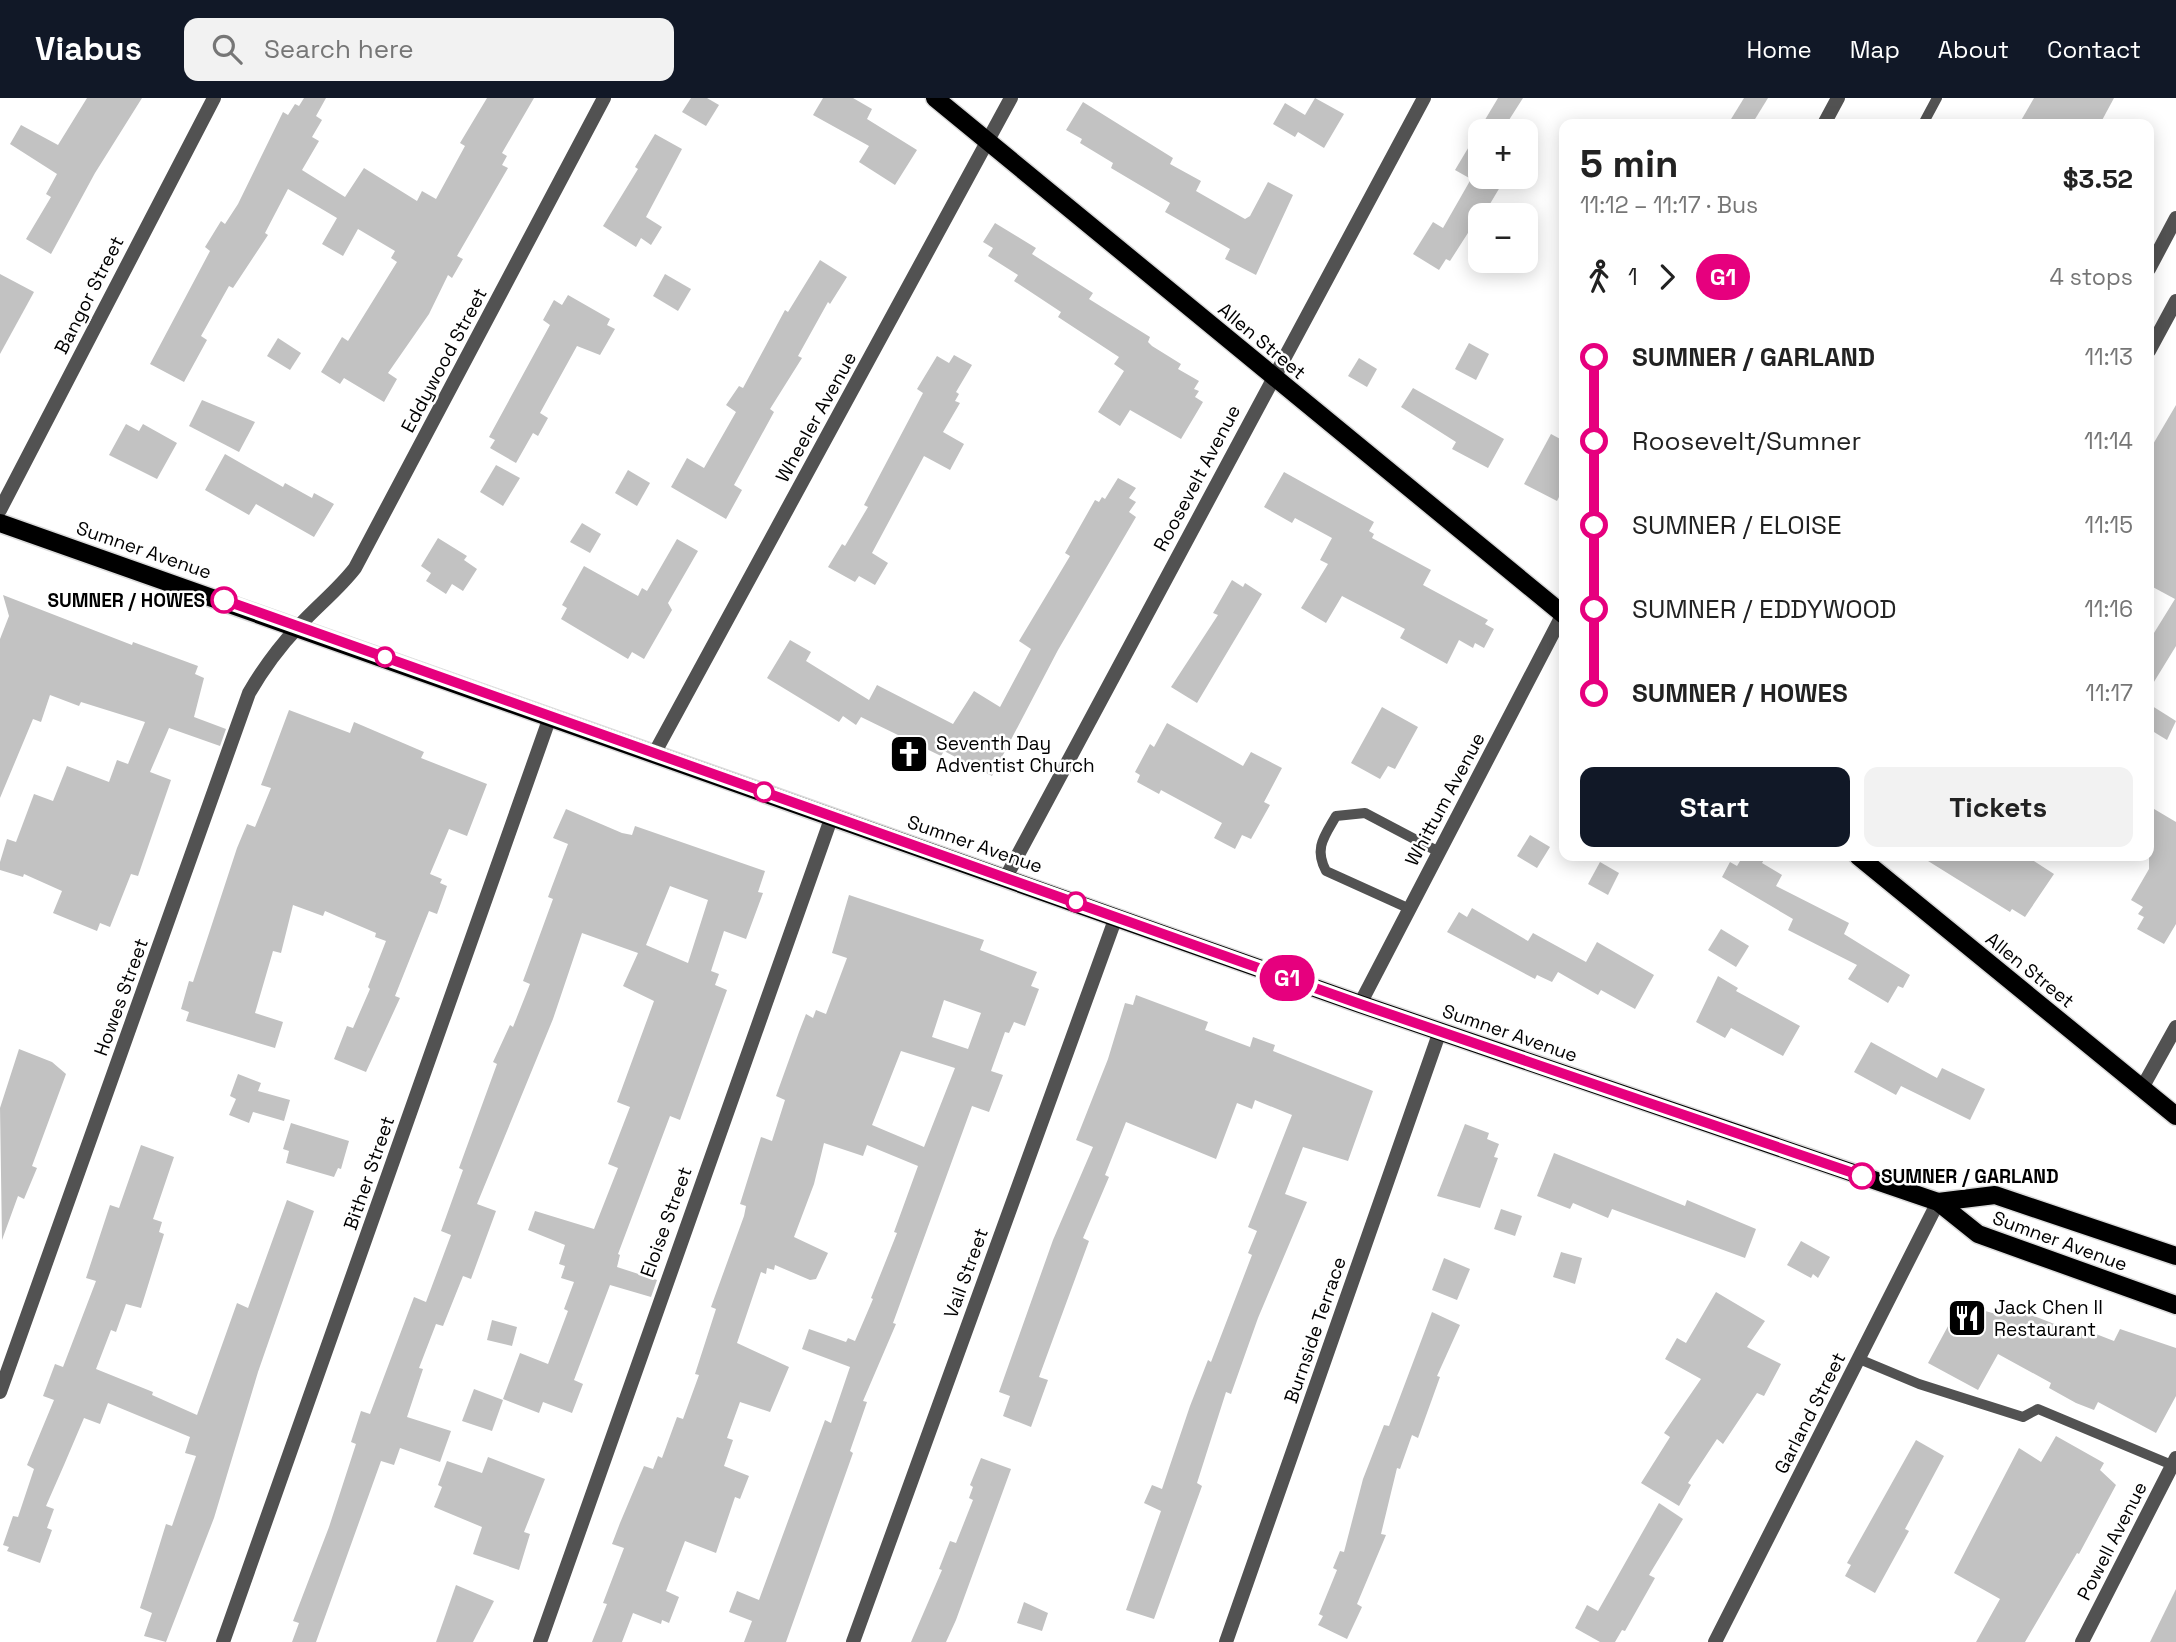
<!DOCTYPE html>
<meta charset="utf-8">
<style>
:root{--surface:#fff;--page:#f2f2f2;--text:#222;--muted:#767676;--accent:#111827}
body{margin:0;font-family:"Space Grotesk",sans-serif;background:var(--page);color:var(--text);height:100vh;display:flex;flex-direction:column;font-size:26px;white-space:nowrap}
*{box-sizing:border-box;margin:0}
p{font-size:23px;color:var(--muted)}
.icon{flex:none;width:38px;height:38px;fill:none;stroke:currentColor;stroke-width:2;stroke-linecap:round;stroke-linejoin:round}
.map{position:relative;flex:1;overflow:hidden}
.sheet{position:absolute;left:1559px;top:21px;width:595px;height:742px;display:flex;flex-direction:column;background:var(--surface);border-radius:14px;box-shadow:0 4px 18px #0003}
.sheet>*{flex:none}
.badge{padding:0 14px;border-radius:23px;font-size:24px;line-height:46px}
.fabs{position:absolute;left:1468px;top:21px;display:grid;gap:14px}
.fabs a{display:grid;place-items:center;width:70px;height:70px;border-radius:14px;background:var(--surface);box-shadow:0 4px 18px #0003;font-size:35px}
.map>.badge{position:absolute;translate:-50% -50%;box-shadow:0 0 0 4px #fff}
.legs{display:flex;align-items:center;gap:10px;height:77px;padding:0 21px;font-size:23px}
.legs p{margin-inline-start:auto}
.head{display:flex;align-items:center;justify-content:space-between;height:119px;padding:0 21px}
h1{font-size:38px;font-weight:800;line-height:52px}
.primary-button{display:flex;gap:14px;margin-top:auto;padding:14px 21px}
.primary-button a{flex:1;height:80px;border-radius:14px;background:var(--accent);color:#fff;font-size:28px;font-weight:800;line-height:80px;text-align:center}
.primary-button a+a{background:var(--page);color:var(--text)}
ul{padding:0 21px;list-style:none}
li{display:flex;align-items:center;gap:24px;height:84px;font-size:26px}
li i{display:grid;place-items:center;width:10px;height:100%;margin:0 9px;background:currentColor}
li i::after{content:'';width:18px;height:18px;margin:-9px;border:5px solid;border-radius:50%;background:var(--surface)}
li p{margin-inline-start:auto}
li:first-child i{background:linear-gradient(#0000 50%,currentColor 0)}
li:last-child i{background:linear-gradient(currentColor 50%,#0000 0)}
header{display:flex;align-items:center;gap:42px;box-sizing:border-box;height:98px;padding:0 35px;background:var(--accent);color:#fff}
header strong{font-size:33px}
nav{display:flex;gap:38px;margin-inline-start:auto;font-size:24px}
.search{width:490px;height:63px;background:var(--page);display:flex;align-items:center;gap:18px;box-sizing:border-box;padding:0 24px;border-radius:14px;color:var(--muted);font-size:26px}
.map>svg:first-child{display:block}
</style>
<header>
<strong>Viabus</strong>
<div class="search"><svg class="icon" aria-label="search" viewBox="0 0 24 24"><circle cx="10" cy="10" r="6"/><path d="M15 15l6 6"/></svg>Search here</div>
<nav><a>Home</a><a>Map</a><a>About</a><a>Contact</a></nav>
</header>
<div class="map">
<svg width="2176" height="1544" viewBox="0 0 2176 1544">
<rect width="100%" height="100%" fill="#fff"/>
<g fill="#c2c2c2" fill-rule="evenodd">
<path d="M87,0H142L95,75L51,156L26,141L51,99L46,96L57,76L10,46L21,27L58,47Z"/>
<path d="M304,0H326L316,18L322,22L312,39L319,43L302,72L345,99L364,70L417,103L422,93L436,101L465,48L460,45L487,0H534L502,55L507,58L502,67L508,70L457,158L463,161L452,180L448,177L429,216L388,275L397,281L384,304L344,280L340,286L321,274L342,239L348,243L397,164L391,160L395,153L358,131L343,158L322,146L337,120L288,91L265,135L268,137L233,190L229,188L201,238L207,242L184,284L150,266L210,153L205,149L221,123L225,126L238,106L283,14L288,17L295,6L299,8Z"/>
<path d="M691,0H707L719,7L706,28L682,14Z"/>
<path d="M823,0H853L872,11L867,21L917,52L895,87L859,64L869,48L813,17Z"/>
<path d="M1315,0L1344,16L1324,50L1298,34L1295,39L1273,26L1285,5L1305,17Z"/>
<path d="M1498,0H1523L1502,33H1480V79H1506L1478,126L1475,124L1450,163L1446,161L1439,172L1413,156L1433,124L1443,130L1471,81L1455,72Z"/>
<path d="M1744,0H1768L1752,26H1728Z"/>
<path d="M2034,0H2114L2100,26H2019Z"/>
<path d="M1083,4L1173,60L1170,66L1201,83L1196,93L1245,121L1250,118L1268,84L1293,97L1256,177L1225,161L1230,151L1165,114L1170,105L1111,70L1113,65L1080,45L1082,41L1066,32Z"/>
<path d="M655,36L682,51L646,119L662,129L651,147L641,140L636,149L603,128L638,71L635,69Z"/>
<path d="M995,125L1036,150L1032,156L1093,195L1089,201L1150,239L1148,244L1152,248L1181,266L1178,271L1199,283L1194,291L1199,293L1195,299L1203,304L1181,341L1130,312L1120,328L1098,314L1124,273L1114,266L1119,259L1058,219L1061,214L1014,183L1018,177L988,158L993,150L983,144Z"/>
<path d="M820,162L847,179L830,206L828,204L798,258L802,260L770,311L774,314L734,387L742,392L726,421L671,389L687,360L704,370L736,314L726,307L739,288L743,290L785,212L788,214Z"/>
<path d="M0,176L34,194L0,256Z"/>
<path d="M665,176L691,191L678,213L653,198Z"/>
<path d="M568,197L610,221L607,227L615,231L600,257L577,248L540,315L548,320L538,338L533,335L516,365L490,350L495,342L489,339L550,227L543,222L554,202L562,207Z"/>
<path d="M278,240L301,255L290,272L267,258Z"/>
<path d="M1469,245L1489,256L1476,282L1455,271Z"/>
<path d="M954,257L972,267L956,294L959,296L955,303L960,305L943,334L964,346L950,372L924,358L872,455L888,465L875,487L859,478L855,484L828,469L842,446L845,448L868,409L864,407L923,295L917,291L937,258L949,265Z"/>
<path d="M1359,260L1377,271L1367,289L1348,278Z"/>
<path d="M1413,290L1504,341L1488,370L1452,351L1456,344L1401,309Z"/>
<path d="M202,302L255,324L239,354L189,328Z"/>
<path d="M2176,307V548L2149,592V543L2175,501L2149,487V353Z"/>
<path d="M126,326L139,333L143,326L177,345L157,381L109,357Z"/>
<path d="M1551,336L1564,343V389L1557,403L1524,386Z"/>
<path d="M225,356L283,389L285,385L312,400L314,395L334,406L314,439L256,406L249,417L205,392Z"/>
<path d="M496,367L520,380L503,408L480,394Z"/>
<path d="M628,372L650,385L637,408L615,395Z"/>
<path d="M1284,374L1374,424L1369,433L1374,436L1372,440L1431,472L1423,487L1488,522L1485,526L1494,531L1484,550L1475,545L1473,550L1459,542L1447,566L1400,540L1405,531L1342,498L1326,525L1301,510L1328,466L1320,462L1332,440L1295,420L1292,425L1264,409Z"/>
<path d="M1118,380L1136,390L1129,400L1136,404L1129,414L1136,419L1058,552L992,678L944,653L941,658L861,619L856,627L843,618L839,624L767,580L790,542L811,554L806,563L869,602L877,587L953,626L974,593L1000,609L1031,551L1019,543L1070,458L1065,455L1095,402L1099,404L1102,399L1105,401Z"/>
<path d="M582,425L601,436L590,455L570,444Z"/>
<path d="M438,440L467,458L464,462L477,471L463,493L452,486L446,496L426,483L431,475L421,468Z"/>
<path d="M677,441L698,453L668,505L672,512L644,561L632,554L628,561L561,521L567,510L562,507L584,468L638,498L642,490L647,493Z"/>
<path d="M1232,482L1243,489L1245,485L1262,496L1197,605L1171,589L1218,517L1213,515Z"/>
<path d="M3,497L132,547L133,544L198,568L195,576L204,580L194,619L226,631L220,648L169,630L150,674L171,682L138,778L131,776L110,829L100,825L97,833L53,815L62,793L24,776L23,779L0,772V764L7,741L16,744L34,696L53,703L67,668L109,684L117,662L128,666L145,624L81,604L79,608L50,597L41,624L33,621L0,700V541L9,518Z"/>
<path d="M2149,606L2176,623L2167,642L2149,631Z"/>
<path d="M1382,609L1418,629L1395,671L1388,668L1380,681L1351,665Z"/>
<path d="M289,612L350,635L354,624L424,654L421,660L487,686L467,738L449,731L430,776L442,781L440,785L447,788L437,816L429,813L395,898L400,900L366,974L334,961L347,928L353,930L370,891L368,889L386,843L375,839L376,835L325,813L323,818L293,807L281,855L273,853L255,915L283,924L275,950L186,923L189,914L181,911L189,883L193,884L237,750L247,726L255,729L271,690L261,687Z"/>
<path d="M1167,625L1243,668L1251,654L1282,670L1264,704L1270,707L1251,741L1242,737L1235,751L1214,740L1222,725L1161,692L1159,696L1137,684L1140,677L1135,674L1150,646L1154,649Z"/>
<path d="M2149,708L2176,724V826L2164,846L2137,831L2144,819L2138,816L2143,809L2131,802L2149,771Z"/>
<path d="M566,711L622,735L632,737L635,728L765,773L758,794L763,795L746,841L724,833L711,873L719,876L715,887L727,892L680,1022L670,1018L618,1156L620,1157L617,1169L657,1182L651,1199L610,1187L574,1282L583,1286L572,1315L543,1304L539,1315L503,1301L520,1255L548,1266L568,1213L564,1211L574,1184L561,1180L565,1168L559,1166L565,1147L528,1132L535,1113L594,1131L618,1070L608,1066L630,1009L617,1004L654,903L623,888L638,855L582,835L553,921L477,1106L496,1113L471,1181L463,1178L443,1228L436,1226L419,1270L423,1271L407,1319L451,1333L440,1364L400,1350L394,1367L381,1363L316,1544H292L299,1525L293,1523L329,1429L356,1346L351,1344L361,1313L370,1316L414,1199L426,1204L451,1137L441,1133L463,1072L459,1070L497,966L493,964L510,927L513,929L530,886L523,883L553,801L548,799L568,746L553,740ZM670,788L708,802L688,865L646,847Z"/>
<path d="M1530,737L1550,749L1537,770L1517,758Z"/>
<path d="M1743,758H1766L1762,765L1782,777L1776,788L1849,825L1844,836L1910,877L1903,890L1898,888L1888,905L1848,881L1857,867L1788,832L1793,821L1722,779L1730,764L1737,768Z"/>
<path d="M1920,758H2026L2054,776L2025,819L2012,811L2010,814Z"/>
<path d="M1600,764L1619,775L1608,797L1588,786Z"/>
<path d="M849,797L984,842L980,852L1037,874L1031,888L1039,891L1025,928L1014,924L1009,935L1005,934L991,973L1003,977L989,1014L972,1008L893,1225L896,1226L863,1303L867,1304L850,1353L853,1355L786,1544H744L752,1523L729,1514L737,1493L759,1502L825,1322L831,1325L850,1269L802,1251L809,1231L846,1244L848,1240L855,1243L873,1201L871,1200L897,1135L894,1134L918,1068L867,1047L863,1058L824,1045L814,1086L794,1139L828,1155L816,1181L810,1182L775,1167L774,1172L767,1170L766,1176L761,1174L737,1245L789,1269L770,1314L740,1304L727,1340L733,1342L724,1368L749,1378L740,1401L735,1399L716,1455L685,1443L666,1493L679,1499L669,1525L662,1522L661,1526L633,1515L622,1544H592L607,1506L603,1505L624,1450L612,1446L620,1425L644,1368L653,1371L658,1358L662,1360L677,1319L683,1321L699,1277L695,1276L716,1211L711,1209L744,1118L746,1108L740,1106L761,1039L772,1043L785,1002L776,998L799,934L806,916L813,920L816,912L826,916L847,860L832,855ZM944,902L981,915L968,951L932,939ZM901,953L955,970L924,1049L872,1027Z"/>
<path d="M1472,810L1528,843L1533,835L1586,864L1597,844L1654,877L1635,911L1601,892L1598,897L1558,874L1552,884L1537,877L1535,881L1447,834L1459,814L1467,819Z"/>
<path d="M1721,831L1749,848L1736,869L1708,852Z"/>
<path d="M1718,878L1738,890L1736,893L1800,928L1783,958L1731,930L1725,940L1696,924Z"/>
<path d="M1136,897L1208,924L1205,932L1250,949L1253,939L1275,947L1273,953L1373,993L1348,1063L1303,1049L1285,1096L1307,1104L1258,1220L1231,1296L1226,1294L1197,1385L1202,1388L1154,1521L1126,1512L1161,1413L1144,1405L1152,1387L1162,1391L1190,1308L1208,1262L1211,1264L1252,1157L1248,1155L1257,1133L1248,1129L1292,1017L1255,1002L1252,1011L1237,1005L1216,1061L1126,1024L1105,1077L1109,1079L1083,1140L1089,1143L1039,1279L1048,1282L1031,1329L1003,1318L1010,1298L999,1294L1053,1142L1093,1049L1076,1042L1108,961L1125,905L1133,907Z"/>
<path d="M1871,944L1937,980L1942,970L1985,991L1970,1022L1901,988L1896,997L1854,974Z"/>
<path d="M19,951L52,964L66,976L32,1068L37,1070L24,1101L18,1098L2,1142L0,1010Z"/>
<path d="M238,976L261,985L258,993L290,1002L284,1023L253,1014L249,1025L229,1017L236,1001L230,998Z"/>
<path d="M291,1025L349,1043L341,1071L338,1070L334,1079L286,1065L289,1053L283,1051Z"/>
<path d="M1465,1026L1489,1035L1487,1041L1499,1046L1494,1059L1498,1060L1480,1110L1437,1098Z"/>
<path d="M141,1047L174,1059L153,1121L162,1124L159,1134L164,1136L141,1210L126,1206L116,1234L111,1232L96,1271L153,1294L152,1297L197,1317L237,1205L248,1210L287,1102L314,1113L258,1274L214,1420L166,1544L144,1538L152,1515L140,1510L166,1426L172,1428L196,1358L185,1355L190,1339L108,1305L100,1326L84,1320L64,1367L46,1408L54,1411L47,1430L52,1432L40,1465L7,1453L9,1449L3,1447L13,1418L18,1419L34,1371L27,1367L54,1302L43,1298L55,1266L63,1269L96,1183L86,1180L110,1107L119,1110Z"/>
<path d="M1554,1055L1685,1108L1687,1102L1756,1131L1745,1160L1612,1111L1608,1120L1573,1105L1570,1111L1537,1098Z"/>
<path d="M1501,1111L1522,1118L1515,1138L1494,1131Z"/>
<path d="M1801,1143L1830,1159L1818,1180L1813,1176L1811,1180L1787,1167Z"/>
<path d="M1561,1154L1582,1160L1575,1186L1553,1179Z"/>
<path d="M1444,1160L1470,1171L1457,1202L1432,1192Z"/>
<path d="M1716,1194L1765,1223L1747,1249L1781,1266L1764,1298L1757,1295L1723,1346L1717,1341L1688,1385L1691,1387L1679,1408L1641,1385L1670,1339L1664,1335L1701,1281L1665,1261L1677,1240L1686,1245Z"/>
<path d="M1960,1206L1996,1216L2000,1208L2019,1218L2021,1213L2080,1236L2083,1231L2114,1243L2120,1231L2176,1250V1298L2156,1335L2098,1304L2094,1312L2076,1305L2049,1290L2051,1285L1998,1256L1978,1292L1928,1265Z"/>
<path d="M1432,1214L1460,1227L1437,1278L1440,1279L1418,1340L1412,1337L1400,1371L1397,1370L1381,1436L1386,1437L1357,1506L1362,1509L1347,1541L1318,1527L1323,1518L1319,1516L1337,1472L1333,1470L1340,1453L1344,1454L1363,1381L1384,1327L1389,1328Z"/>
<path d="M492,1222L517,1229L512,1248L487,1242Z"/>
<path d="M474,1291L503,1302L492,1333L462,1323Z"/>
<path d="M2056,1338L2104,1365L2100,1372L2116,1387L2079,1456L2077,1455L2025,1544H1976L2000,1501L1954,1475L2019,1350L2041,1364Z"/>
<path d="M1916,1342L1944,1358L1905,1431L1909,1433L1875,1495L1845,1478L1851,1467L1847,1465Z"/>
<path d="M488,1359L545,1381L524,1434L530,1436L519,1472L473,1456L482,1429L434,1409L442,1389L438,1387L447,1363L482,1375Z"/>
<path d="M981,1360L1011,1371L956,1522L946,1544H911L942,1472L939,1471L950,1443L956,1445L973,1402L969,1400L973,1389L970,1387Z"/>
<path d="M1659,1405L1683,1421L1649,1477L1655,1480L1625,1533L1622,1532L1615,1544H1600L1575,1530L1587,1507L1598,1513Z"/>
<path d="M456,1487L494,1503L473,1544H436Z"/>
<path d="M2176,1491V1544H2150Z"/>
<path d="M1024,1504L1048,1515L1042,1533L1017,1525Z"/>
</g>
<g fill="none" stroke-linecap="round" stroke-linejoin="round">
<g stroke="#dbdbdb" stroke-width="21">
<g id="primary">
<path d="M935,0L1564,517"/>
<path d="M0,425L1360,906L1938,1104L1978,1136L2176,1207"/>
<path d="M1858,758L2176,1018"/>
<path d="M1938,1104L1995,1097L2176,1158"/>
</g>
</g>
<g stroke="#525252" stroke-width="10">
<path d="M1923,26L1937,0"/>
<path d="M1410,811L1326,773C1314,750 1324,739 1336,718L1365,715L1439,754"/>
<path d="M1859,1261L1919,1286L2023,1319L2038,1311L2172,1367"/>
</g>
<g stroke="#525252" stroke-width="14">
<path d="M1824,26L1838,0"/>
<path d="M2149,171L2176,120"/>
<path d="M2149,253L2176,203"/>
<path d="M0,412L214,0"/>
<path d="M654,656L1011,0"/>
<path d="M1360,906L1564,514"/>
<path d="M2142,990L2176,929"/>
<path d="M0,1294L249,595C263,571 279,549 298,529C317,508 338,492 355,470L604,0"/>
<path d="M223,1544L550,619"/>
<path d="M540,1544L832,718"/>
<path d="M853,1544L1116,819"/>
<path d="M1226,1544L1440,933"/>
<path d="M1715,1544L1938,1104"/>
<path d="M2082,1544L2176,1360"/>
</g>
<path stroke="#525252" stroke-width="14" d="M1006,779L1424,0"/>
<use href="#primary" stroke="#000" stroke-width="18"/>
</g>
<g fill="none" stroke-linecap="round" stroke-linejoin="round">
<g stroke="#fff" stroke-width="16">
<path id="line-1" d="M224,502L1360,906L1862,1078"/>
</g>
<use href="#line-1" stroke="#e6007e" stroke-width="10"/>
</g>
<defs>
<g id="church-square" transform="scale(2.0125)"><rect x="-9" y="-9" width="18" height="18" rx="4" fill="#000" stroke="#fff"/><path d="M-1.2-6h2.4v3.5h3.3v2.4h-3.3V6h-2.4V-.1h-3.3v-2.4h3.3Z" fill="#fff"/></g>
<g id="restaurant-square" transform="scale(2.0125)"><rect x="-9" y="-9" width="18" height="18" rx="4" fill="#000" stroke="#fff"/><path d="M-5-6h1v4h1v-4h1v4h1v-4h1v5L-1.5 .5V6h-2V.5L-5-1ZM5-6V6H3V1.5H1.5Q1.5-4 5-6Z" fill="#fff"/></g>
</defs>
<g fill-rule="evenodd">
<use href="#church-square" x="909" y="656"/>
<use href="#restaurant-square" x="1967" y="1220"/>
</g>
<g fill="#fff" stroke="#e6007e" stroke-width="3.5">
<circle cx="224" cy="502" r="12"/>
<circle cx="385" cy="559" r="9"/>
<circle cx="764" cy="694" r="9"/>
<circle cx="1076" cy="804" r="9"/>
<circle cx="1862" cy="1078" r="12"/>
</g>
<g text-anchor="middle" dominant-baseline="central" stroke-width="5" stroke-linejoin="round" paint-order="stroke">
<g font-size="19" fill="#000" stroke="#fff">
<text transform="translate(89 197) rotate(-63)">Bangor Street</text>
<text transform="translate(1262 243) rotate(40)">Allen Street</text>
<text transform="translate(444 262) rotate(-62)">Eddywood Street</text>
<text transform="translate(816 319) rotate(-61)">Wheeler Avenue</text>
<text transform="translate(1197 380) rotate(-62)">Roosevelt Avenue</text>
<text transform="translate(144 452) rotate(19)">Sumner Avenue</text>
<text transform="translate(1445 701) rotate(-62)">Whittum Avenue</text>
<text transform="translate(975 746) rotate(19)">Sumner Avenue</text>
<text transform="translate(2030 872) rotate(39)">Allen Street</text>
<text transform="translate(121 899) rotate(-70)">Howes Street</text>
<text transform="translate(1510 935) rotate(19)">Sumner Avenue</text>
<text transform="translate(369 1075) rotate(-71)">Bither Street</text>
<text transform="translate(666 1124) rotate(-70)">Eloise Street</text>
<text transform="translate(2060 1143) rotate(20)">Sumner Avenue</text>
<text transform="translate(966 1175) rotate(-70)">Vail Street</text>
<text transform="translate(1315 1232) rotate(-71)">Burnside Terrace</text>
<text transform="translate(1810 1315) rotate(-63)">Garland Street</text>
<text transform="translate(2112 1443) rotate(-63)">Powell Avenue</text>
</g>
<g font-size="19" font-weight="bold" fill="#000" stroke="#fff" text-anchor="end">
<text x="205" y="502">SUMNER / HOWES</text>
<text x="1881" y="1078" text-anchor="start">SUMNER / GARLAND</text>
</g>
<g font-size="19" fill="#000" stroke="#fff" text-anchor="start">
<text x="936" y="645">Seventh Day<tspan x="936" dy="22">Adventist Church</tspan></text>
<text x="1994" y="1209">Jack Chen II<tspan x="1994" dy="22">Restaurant</tspan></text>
</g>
</g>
</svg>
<div class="fabs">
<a>+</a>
<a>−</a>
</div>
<b class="badge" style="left:1287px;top:880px;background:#e6007e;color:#fff">G1</b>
<section class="sheet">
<div class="head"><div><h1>5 min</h1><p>11:12 – 11:17 · Bus</p></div><b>$3.52</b></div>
<div class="legs"><svg class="icon" aria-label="walk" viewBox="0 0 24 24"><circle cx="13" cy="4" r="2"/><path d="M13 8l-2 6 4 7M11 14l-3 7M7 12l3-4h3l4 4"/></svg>1<svg class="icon" aria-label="forward" viewBox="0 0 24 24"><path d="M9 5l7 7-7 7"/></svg><b class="badge" style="background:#e6007e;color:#fff">G1</b><p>4 stops</p></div>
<ul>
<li><i style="color:#e6007e"></i><b>SUMNER / GARLAND</b><p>11:13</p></li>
<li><i style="color:#e6007e"></i><span>Roosevelt/Sumner</span><p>11:14</p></li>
<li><i style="color:#e6007e"></i><span>SUMNER / ELOISE</span><p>11:15</p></li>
<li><i style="color:#e6007e"></i><span>SUMNER / EDDYWOOD</span><p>11:16</p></li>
<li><i style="color:#e6007e"></i><b>SUMNER / HOWES</b><p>11:17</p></li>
</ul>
<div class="primary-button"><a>Start</a><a>Tickets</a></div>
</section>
</div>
